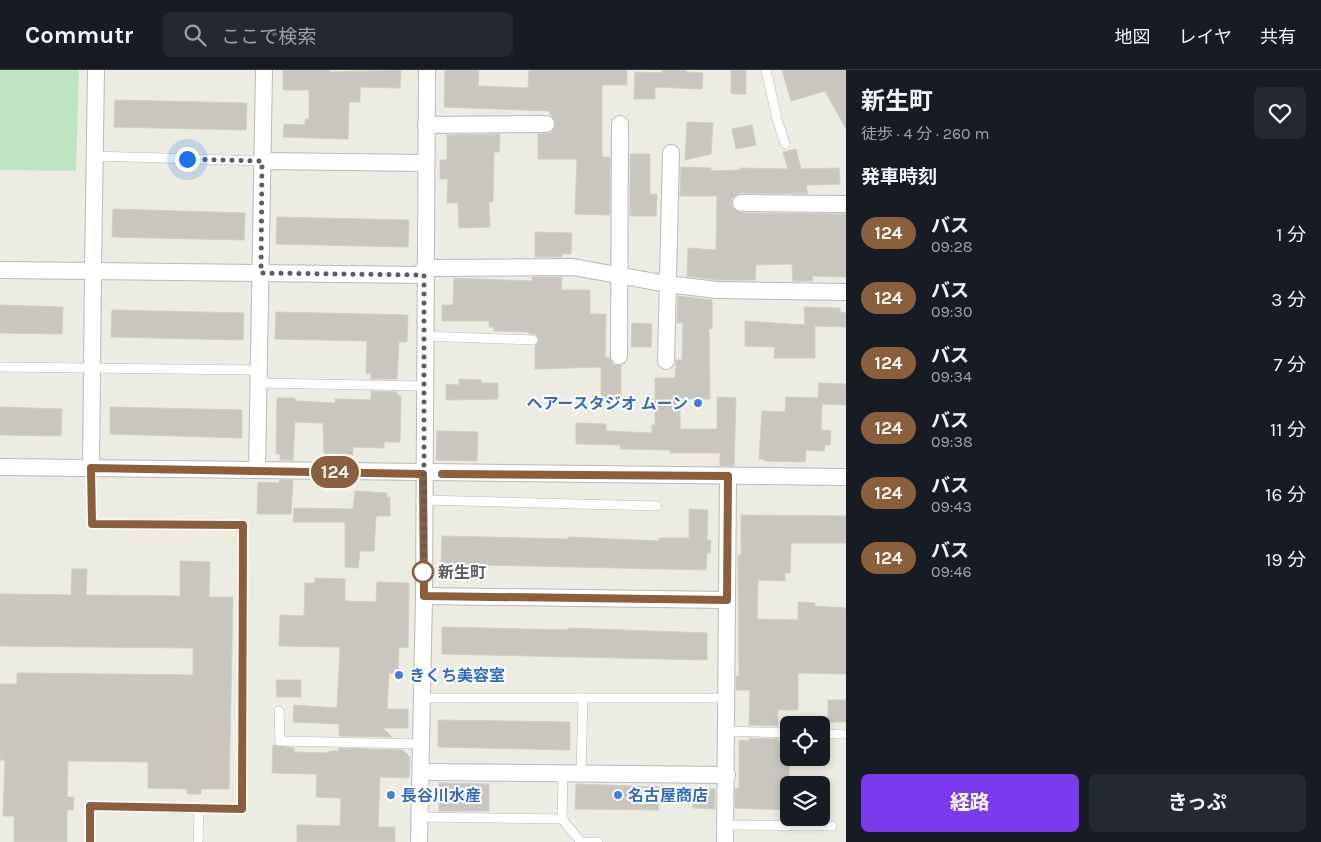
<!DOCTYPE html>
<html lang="ja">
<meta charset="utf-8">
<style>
:root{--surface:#171b24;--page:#242831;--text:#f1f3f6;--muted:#9ea1a6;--line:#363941;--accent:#7c3aed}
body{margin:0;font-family:Karla,"Noto Sans JP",sans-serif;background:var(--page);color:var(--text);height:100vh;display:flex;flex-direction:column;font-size:19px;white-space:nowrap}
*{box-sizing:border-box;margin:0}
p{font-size:16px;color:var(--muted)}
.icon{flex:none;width:28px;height:28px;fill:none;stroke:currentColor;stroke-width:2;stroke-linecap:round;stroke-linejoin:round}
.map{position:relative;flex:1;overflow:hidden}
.details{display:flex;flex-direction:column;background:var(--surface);width:475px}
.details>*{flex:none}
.badge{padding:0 10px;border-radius:16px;font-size:18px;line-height:32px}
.tools{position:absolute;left:780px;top:646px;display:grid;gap:10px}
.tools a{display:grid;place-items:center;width:50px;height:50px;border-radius:8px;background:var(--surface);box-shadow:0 2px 8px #0003;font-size:25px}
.you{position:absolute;width:25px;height:25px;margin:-12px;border:4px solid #fff;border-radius:50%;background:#1a73e8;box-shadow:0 0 0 8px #1a73e833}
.map>.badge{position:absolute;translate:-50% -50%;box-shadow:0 0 0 2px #fff}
h2{padding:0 15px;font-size:19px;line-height:45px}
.round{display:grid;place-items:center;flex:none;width:52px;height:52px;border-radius:8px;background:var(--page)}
.head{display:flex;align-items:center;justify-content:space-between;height:85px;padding:0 15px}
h1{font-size:24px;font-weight:700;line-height:38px}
.action{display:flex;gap:10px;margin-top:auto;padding:10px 15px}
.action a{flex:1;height:58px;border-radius:8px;background:var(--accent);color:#fff;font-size:20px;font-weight:700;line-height:58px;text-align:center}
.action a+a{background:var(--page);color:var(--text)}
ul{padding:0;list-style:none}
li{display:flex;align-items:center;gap:15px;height:65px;padding:0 15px}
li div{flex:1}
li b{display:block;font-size:19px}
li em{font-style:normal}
li .badge{min-width:55px;font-weight:700;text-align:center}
header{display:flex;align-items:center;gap:30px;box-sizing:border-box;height:70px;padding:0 25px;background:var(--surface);border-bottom:1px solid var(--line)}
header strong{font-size:24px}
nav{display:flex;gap:28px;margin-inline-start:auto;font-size:18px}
.search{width:350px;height:45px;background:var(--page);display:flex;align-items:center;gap:12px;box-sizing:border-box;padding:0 18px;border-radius:8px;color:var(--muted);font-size:19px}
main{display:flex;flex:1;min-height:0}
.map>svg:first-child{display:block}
</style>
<header>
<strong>Commutr</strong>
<div class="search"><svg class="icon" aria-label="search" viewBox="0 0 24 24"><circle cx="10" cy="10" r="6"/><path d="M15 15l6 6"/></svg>ここで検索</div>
<nav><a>地図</a><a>レイヤ</a><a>共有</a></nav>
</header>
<main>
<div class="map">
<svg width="846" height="772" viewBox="0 0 846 772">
<rect width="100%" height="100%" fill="#edece2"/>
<path fill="#bee5c2" d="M0,0H79L76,101L0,100Z"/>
<g fill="#c8c6bf" stroke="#d2cec0">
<path d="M283,0H330V2L401,0L400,18L360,17V32H349L348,69L283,67L284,54L305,55V49H309V20H283Z"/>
<path d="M445,0H479L478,16L528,18L529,0H627V15H602V87H610V145L575,144L577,89H538V64L551,63L556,54L549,41L444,37Z"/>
<path d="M662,0H686V2L703,3L702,19L655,17V29H634L635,2L662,3Z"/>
<rect x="731" y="0" width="15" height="24"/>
<path d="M782,0H846V59L825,21L791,31Z"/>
<path d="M115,30L247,33L246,60L114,57Z"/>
<path d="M687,52L713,53L711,84L685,90Z"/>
<path d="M752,55L756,75L736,79L732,59Z"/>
<path d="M500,64L499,82H494L493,132H489L490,157L459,158L458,133H447L448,109H440V90H447V65Z"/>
<path d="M796,79L801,99L839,98L840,114L806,115L808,124L741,123L732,128V137L741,143L846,144V207L812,206L813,211H793L792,194L756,195L755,210H718L687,206L688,178L716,180L717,126H680L681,97L711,98V101L740,100V98L788,99L783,82Z"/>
<path d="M630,84H650V124H657L656,146H630Z"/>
<path d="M113,139L245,143L244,170L112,167Z"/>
<path d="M277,147L409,150L408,177L276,174Z"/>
<path d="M535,162L572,163L571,184H562V187H535Z"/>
<path d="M532,207H562L561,220H590V244H606L605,287H609L614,295H621V331H601V297L535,299V276L539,270L536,264H529V262L494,261V257H489V251H442V235H453L454,208L532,211Z"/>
<path d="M678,226L712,230V259L709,258L710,329H680V359H717V327L736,328L734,396H720V383H670V380L620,379V375L576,374V353L606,354V361L652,363V355H655V308H675L676,290H682L683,253H677Z"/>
<path d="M0,235L63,237L62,264L0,263Z"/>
<path d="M804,237L840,238V242L846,243V257L815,256V288H774L775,277L745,276V251L805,255Z"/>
<path d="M112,240L244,243L243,270L111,267Z"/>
<path d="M276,242L408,245L407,272H399L397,309H371V303L366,304L367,271L275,269Z"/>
<path d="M632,253L652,254L651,277H631Z"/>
<path d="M459,309L481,310V313H498V329L446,330V314L459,315Z"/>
<path d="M819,313L846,314V335L822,334L821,360L831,361L830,375H825L824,381L806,380L805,392L764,391V389H759L762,341L785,342L786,327L818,328Z"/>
<path d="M371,321L397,322V325L401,326L400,372H384V378L353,377V385H324L323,353L295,352L293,390H280V384H276L277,328H295V331L335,333V329L371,330Z"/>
<path d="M0,337L62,339L61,366L0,365Z"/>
<path d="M110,337L242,340V368L110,364Z"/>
<path d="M437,361L478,362L477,391L436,390Z"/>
<path d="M279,410H293L291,444H257L258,412L279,413Z"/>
<path d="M355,421L387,423V428L390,427V446H376L374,481H360L358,498L345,497V452H293L294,438L353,439Z"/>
<path d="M689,439L708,440L707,470H711L710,483H707L706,500L441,494L442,466L568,469V467L659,471V468H689Z"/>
<path d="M741,445L846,446V473H791L790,503H785V511L758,510L757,549L798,550V532L815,533V536L846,538V604L798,603V640H778V656L749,655L750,620H736V606H739L738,485H741Z"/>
<path d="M180,491L210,492L209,527H233L229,719H201V724H187V719L148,718V692L68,691L67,727H74L73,740H67V772H14V746H3L5,690H0V614H17V603L193,605V578L0,576V524L71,525L72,499H87L86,525L180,526Z"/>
<path d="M315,508L345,509V531L376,532L377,512L409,513L408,578L399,577L398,604L389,603L387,639H408V658H383L392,667L339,666V654L293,652L294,635L337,638L340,577L279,576L280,545L304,546L305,513H315Z"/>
<path d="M442,557L568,560V558L707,563V590L442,584Z"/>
<path d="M276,610H301V627H277Z"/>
<rect x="828" y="630" width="18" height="22"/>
<path d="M438,650L570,652V680L438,677Z"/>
<path d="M749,668L778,669V672H789V740L735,738V719L739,718V670L749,671Z"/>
<path d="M273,675L294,678V682L329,683V681H339V678L403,680L410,687L409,708L380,707L378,757H395V772H297V755L340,756L341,728L316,727L317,704L272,703Z"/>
<path d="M439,713L489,714V741H439Z"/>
<path d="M576,714L659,717V740L575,739Z"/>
<path d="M693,718L715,719V739L693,738Z"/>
</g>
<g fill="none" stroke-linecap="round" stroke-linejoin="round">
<g stroke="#b7b9be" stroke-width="10">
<g id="service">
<path d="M766,0L777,49L785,74"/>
<path d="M93,86L262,91"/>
<path d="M424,266L533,270"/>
<path d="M0,297L259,300"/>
<path d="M259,313L423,316"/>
<path d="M91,398L92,454L243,455L242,739H199"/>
<path d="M423,430L657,436"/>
<path d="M422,628H727"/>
<path d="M279,641L280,671L421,674"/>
<path d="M727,661L789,663"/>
<path d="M821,664H846"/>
<path d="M581,704L583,628"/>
<path d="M420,747L562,749L563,704"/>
<path d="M562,749L581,772"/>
<path d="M726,755L832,756"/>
<path d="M90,772V736L199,739L198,772"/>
<path d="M581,772H598"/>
</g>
</g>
<g stroke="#b7b9be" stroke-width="18">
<g id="minor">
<path d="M426,55L546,54"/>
<path d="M262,91L425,93"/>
<path d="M741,133L846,134"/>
<path d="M424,198L573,197L667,214L717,220L846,222"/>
<path d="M0,200L93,201L96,0"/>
<path d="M619,286L620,54"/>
<path d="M666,291L671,83"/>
<path d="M0,397L846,407"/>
<path d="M91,398L93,201L424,205"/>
<path d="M257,400L264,0"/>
<path d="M424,526L727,530"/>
<path d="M421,702L727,705"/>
<path d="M419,772L424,526L427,0"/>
<path d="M725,772L728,406"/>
</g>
</g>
<use href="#service" stroke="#fff" stroke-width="9"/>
<use href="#minor" stroke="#fff" stroke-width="16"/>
</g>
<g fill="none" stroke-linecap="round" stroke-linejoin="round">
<g stroke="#fff" stroke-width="11">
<path id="line" d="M90,772V736L242,739L243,455L92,454L91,398L423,404L424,526L727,530L728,406L442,404"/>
</g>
<use href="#line" stroke="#8b5e3c" stroke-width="8"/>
<path stroke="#5a5d63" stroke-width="5" stroke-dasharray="0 9" d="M187,89L262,91L261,203L424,205V507L423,502"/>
</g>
<g fill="#3f7fe0" stroke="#fff" stroke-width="2">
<circle cx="698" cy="333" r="5"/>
<circle cx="399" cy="605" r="5"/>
<circle cx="391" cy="725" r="5"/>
<circle cx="618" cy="725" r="5"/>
</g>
<circle fill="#fff" stroke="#8b5e3c" stroke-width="2.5" cx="423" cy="502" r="10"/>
<g text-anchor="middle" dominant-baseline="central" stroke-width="4" stroke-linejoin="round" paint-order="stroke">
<g font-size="16" font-weight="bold" fill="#366cbe" stroke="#fff" text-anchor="start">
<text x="688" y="333" text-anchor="end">ヘアースタジオ ムーン</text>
<text x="409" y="605">きくち美容室</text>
<text x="401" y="725">長谷川水産</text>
<text x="628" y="725">名古屋商店</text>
</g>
<g font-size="16" font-weight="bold" fill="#5a5d63" stroke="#fff" text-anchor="start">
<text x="438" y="502">新生町</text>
</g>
</g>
</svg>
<div class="tools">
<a><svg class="icon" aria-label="locate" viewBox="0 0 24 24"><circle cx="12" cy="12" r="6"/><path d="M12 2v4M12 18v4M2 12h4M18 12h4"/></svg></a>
<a><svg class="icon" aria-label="layers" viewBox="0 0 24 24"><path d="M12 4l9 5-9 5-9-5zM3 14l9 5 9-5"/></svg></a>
</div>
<div class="you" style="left:187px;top:89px"></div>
<b class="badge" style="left:335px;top:402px;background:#8b5e3c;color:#fff">124</b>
</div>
<section class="details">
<div class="head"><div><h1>新生町</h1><p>徒歩 · 4 分 · 260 m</p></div><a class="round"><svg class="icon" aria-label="heart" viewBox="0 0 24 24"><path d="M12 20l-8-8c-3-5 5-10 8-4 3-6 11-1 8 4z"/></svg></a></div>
<h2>発車時刻</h2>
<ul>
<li><span class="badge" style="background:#8b5e3c;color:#fff">124</span><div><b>バス</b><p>09:28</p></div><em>1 分</em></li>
<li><span class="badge" style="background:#8b5e3c;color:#fff">124</span><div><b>バス</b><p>09:30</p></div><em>3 分</em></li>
<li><span class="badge" style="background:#8b5e3c;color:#fff">124</span><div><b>バス</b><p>09:34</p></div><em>7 分</em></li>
<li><span class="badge" style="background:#8b5e3c;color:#fff">124</span><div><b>バス</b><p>09:38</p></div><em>11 分</em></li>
<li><span class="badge" style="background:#8b5e3c;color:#fff">124</span><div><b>バス</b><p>09:43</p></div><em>16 分</em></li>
<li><span class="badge" style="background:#8b5e3c;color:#fff">124</span><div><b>バス</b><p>09:46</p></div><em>19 分</em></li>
</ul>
<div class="action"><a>経路</a><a>きっぷ</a></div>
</section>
</main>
